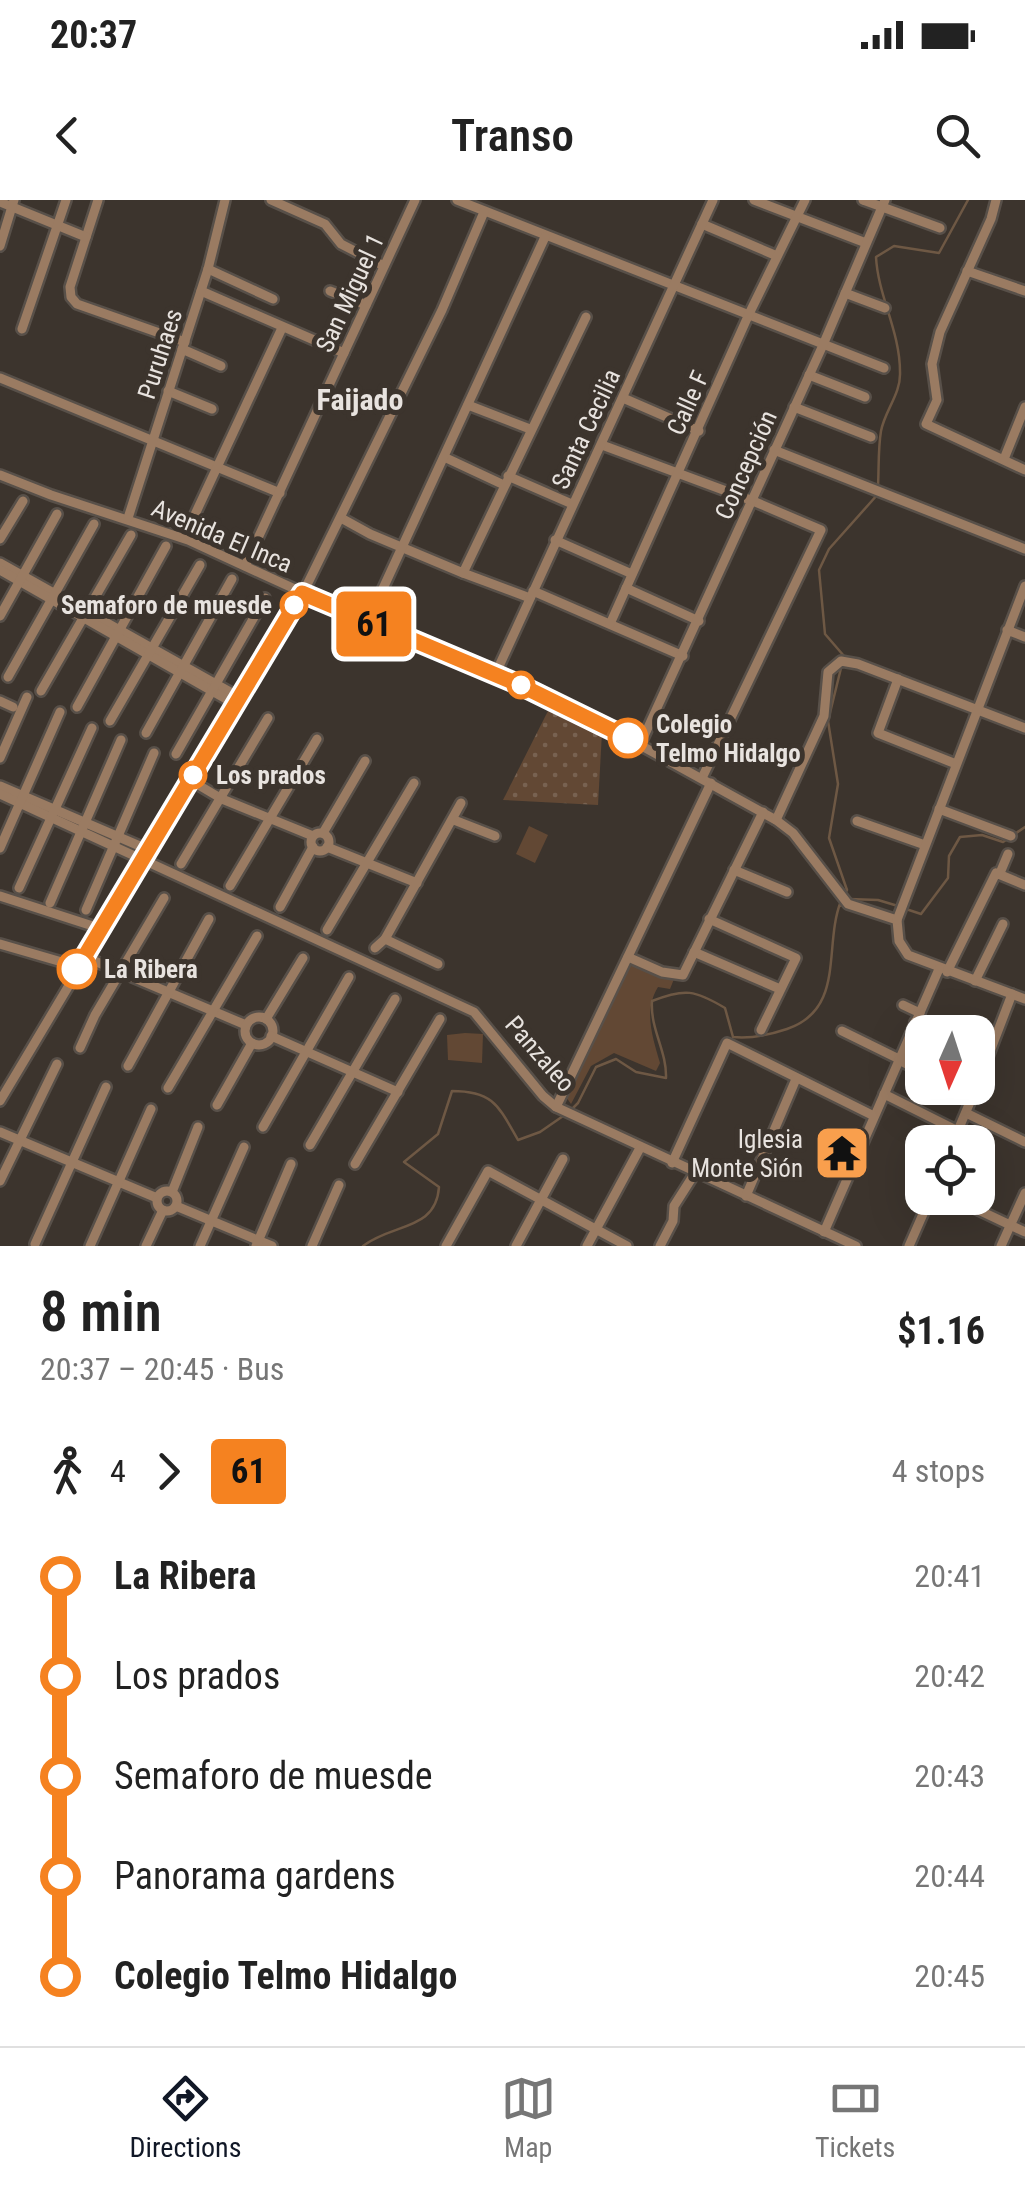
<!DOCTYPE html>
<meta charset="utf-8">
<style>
:root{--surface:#fff;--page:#f2f2f2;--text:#222;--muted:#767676;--line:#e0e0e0;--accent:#111827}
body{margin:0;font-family:"Roboto Condensed",sans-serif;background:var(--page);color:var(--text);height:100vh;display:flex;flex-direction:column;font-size:38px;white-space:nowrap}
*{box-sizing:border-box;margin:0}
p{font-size:32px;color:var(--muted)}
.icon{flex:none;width:55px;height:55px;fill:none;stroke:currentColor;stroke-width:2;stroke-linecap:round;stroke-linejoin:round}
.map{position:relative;height:1046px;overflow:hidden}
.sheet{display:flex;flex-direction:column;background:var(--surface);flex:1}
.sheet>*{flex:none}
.badge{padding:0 20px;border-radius:8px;font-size:35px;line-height:65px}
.needle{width:65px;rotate:183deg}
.fabs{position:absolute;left:905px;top:815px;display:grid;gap:20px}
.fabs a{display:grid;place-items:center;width:90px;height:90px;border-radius:20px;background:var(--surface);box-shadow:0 10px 40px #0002;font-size:50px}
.map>.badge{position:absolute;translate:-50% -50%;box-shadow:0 0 0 5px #fff}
.legs{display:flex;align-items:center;gap:15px;height:110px;padding:0 40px;font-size:32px}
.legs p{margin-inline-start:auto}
.summary{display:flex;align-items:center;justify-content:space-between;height:170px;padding:0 40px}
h1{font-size:55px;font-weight:600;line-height:75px}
ul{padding:0 40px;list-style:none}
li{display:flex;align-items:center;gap:35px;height:100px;font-size:38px}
li i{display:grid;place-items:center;width:15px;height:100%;margin:0 12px;background:currentColor}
li i::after{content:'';width:25px;height:25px;margin:-12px;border:8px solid;border-radius:50%;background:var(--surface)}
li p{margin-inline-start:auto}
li:first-child i{background:linear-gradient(#0000 50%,currentColor 0)}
li:last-child i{background:linear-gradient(currentColor 50%,#0000 0)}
.status{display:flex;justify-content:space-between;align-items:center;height:70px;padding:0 50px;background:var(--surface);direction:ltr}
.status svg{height:28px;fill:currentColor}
header{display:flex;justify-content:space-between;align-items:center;height:130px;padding:0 40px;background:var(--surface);font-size:45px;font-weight:600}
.tabs{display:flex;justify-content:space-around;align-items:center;height:140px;border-top:2px solid var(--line);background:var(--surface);font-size:28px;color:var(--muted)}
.tabs a{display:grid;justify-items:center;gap:5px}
.tabs .current{color:var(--accent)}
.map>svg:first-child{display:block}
</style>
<div class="status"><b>20:37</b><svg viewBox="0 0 49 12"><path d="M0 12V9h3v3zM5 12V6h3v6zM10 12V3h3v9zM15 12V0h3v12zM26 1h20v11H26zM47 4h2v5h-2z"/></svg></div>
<header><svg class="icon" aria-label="back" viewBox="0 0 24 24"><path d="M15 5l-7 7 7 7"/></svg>Transo<svg class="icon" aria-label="search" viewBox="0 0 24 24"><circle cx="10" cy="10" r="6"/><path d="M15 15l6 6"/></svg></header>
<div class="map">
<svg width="1025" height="1046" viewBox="0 0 1025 1046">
<defs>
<pattern id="grass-dots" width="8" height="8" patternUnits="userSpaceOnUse" patternTransform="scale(2.5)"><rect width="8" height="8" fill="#624834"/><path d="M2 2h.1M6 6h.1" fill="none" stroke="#786251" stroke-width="1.8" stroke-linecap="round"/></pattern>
</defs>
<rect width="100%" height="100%" fill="#3c342d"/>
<path fill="url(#grass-dots)" d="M549,509L602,532L598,605L503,600Z"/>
<g fill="#624834">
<path d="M529,626L548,635L535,663L516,654Z"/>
<path d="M630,763L674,779L670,789L658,787C643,811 653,838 660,863L656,871L614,853L591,866L571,904L564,894Z"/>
<path d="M465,833L483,834L482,863L448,860L447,835Z"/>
</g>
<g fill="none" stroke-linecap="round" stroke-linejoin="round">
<g stroke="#6e5844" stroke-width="2.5">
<path d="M878,286C879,268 878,249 881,231C885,210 901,194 900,172C900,131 878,96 876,57L894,46L939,53L968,0"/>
<path d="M844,456L825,434L819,370L829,349L878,294"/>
<path d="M842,464L828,521L838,584L829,638L847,690L845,694"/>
<path d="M840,706L849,699L878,700L898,706"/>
<path d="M906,709L921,714L948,678L949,656L960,637L982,635L1003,642L1025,627"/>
<path d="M572,909L578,903L596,867L616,859L636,872L666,878C667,851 650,829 652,801C685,788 695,790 725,808L733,837C752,839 769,835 787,829C846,809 823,746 841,701"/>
<path d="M363,1046C393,1023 436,1031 439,987L404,962L438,934L452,891C494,891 499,907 518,940L540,932L566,914"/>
</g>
<g stroke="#585049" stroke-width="14">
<g id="minor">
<path d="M98,0L70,87L71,97L77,104L185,142"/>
<path d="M271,0L325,24L341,44L384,66"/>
<path d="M457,0L884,168"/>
<path d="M754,0L866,43"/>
<path d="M863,0L940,28"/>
<path d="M996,0L991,19L940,132L932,164L937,200L926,224L1025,270"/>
<path d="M0,2L86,37"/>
<path d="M702,24L777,56"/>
<path d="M0,46L14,0"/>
<path d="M208,69L273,99"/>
<path d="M967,71L1025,91"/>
<path d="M201,91L344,153"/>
<path d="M330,91L366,105"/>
<path d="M845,93L885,108"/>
<path d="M22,129L66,0"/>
<path d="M182,149L221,166"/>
<path d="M809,175L865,197"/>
<path d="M0,178L280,293"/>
<path d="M168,191L212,209"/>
<path d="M623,198L699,231"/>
<path d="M468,205L530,229"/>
<path d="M794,207L871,237"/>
<path d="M602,245L753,301L821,330L702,578"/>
<path d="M774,250L1025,349"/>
<path d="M444,257L504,285"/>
<path d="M1004,259L1025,207"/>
<path d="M0,275L51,295L188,340L321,401L520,485L640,545L776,620L793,633L848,704L897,720L899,741L908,755L1025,799"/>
<path d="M508,276L572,304"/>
<path d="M128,318L208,69L225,0"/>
<path d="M341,318L370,334L463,373L586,117"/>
<path d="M184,338L282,128"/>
<path d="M0,339L23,301"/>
<path d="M555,340L632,374"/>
<path d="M0,363L239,497"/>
<path d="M245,366L415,0"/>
<path d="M0,370L235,504"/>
<path d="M463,373L530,398"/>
<path d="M626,388L699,421"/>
<path d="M533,391L683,456"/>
<path d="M0,416L57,314"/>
<path d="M368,421L545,37"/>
<path d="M610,424L749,114L805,0"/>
<path d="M1007,430L1025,437"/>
<path d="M495,475L713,0"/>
<path d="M8,477L94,324"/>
<path d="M898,479L878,533L956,564"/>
<path d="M41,491L131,335"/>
<path d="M0,501L13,507"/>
<path d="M77,507L166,346"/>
<path d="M110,521L200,365"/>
<path d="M146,533L232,379"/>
<path d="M640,545L823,145L885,0"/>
<path d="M176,554L265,398"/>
<path d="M0,558L27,497"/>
<path d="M190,580L222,599L313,636"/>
<path d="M0,586L149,650"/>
<path d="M0,594L474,812L543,896L556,907L856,1046"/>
<path d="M939,609L1011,636"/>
<path d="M454,620L495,636"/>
<path d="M776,620L824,516L828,472L841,461L858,464L1025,528"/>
<path d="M857,621L925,645"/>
<path d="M323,633L365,561"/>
<circle cx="320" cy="642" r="9"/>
<path d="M327,647L417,683"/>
<path d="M0,648L60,512"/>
<path d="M181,664L268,518"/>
<path d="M734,670L787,692"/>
<path d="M1000,673L1008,654"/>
<path d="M230,686L317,539"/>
<path d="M19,688L92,528"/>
<path d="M0,696L102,729"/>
<path d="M50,703L121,540"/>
<path d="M280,707L313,647"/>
<path d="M86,710L154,553"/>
<path d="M709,719L796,758L761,830"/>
<path d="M897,720L1025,386"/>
<path d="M327,730L414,583"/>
<path d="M385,739L438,764"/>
<path d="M0,744L79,767"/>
<path d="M375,748L385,739L461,603"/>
<path d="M694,752L780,789"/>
<path d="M85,757L246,825"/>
<path d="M628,757L662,772L683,775L763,612"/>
<path d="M947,772L996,673L1025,685"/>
<path d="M975,781L1003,724"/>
<path d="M903,805L920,813"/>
<circle cx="259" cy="831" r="14"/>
<path d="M266,819L303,758"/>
<path d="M915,822L938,832"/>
<path d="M842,831L899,859"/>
<path d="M271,836L398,892"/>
<path d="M80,848L95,815L164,698"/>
<path d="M899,860L922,872"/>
<path d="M128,866L209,719"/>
<path d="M978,883L1012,794"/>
<path d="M168,888L257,736"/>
<path d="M953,888L972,897"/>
<path d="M884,894L958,931"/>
<path d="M0,901L303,393L442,110L484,12"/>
<path d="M217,905L252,843"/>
<path d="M556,907L711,583"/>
<path d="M966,913L1025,942"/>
<path d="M263,927L349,777"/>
<path d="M0,932L157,998"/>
<path d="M953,942L976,888"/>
<path d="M310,945L395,799"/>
<path d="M672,963L727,843L874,916"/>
<path d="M355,964L440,819"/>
<path d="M0,981L57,864"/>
<circle cx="167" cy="1001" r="10"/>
<path d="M172,992L198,927"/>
<path d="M746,996L796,879"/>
<path d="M953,998L1025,1032"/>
<path d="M176,1006L272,1046"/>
<path d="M824,1032L939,769"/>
<path d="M35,1044L106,887"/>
<path d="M90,1046L151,909"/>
<path d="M146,1046L163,1010"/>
<path d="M200,1046L244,947"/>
<path d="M256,1046L291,964"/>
<path d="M312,1046L339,985"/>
<path d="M446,1046L488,971L627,1046"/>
<path d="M516,1046L563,959"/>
<path d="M587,1046L640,948"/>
<path d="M660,1046L673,1021L674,1006L695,973"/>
<path d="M909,1046L930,998"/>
<path d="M1001,1046L1025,993"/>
</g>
</g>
<use href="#minor" stroke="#9a7b62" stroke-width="9"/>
</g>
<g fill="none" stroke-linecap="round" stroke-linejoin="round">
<g stroke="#fff" stroke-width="22">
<path id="line-1" d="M77,769L302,393L520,485L628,538"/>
</g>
<use href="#line-1" stroke="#f58220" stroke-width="15"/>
</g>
<defs>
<g id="temple-square" transform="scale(2.875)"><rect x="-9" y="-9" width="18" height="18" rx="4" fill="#f99f4d" stroke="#3c342d"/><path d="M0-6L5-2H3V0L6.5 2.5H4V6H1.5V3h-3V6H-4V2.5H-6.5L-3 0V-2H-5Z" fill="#111"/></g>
</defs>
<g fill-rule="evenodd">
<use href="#temple-square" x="842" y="953"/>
</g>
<g fill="#fff" stroke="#f58220" stroke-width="5">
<circle cx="294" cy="405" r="12"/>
<circle cx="521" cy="485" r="12"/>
<circle cx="628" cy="538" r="18"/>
<circle cx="193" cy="575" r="12"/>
<circle cx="77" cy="769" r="18"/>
</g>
<g text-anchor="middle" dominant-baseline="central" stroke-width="10" stroke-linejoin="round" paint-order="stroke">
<g font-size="25" fill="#e8e3df" stroke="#3c342d">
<text transform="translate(350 93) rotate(-65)">San Miguel 1</text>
<text transform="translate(160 154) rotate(-72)">Puruhaes</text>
<text transform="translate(688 203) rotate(-66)">Calle F</text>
<text transform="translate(586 229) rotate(-65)">Santa Cecilia</text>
<text transform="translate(746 265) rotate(-66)">Concepción</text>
<text transform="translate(222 336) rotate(23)">Avenida El Inca</text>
<text transform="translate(540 854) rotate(49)">Panzaleo</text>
</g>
<g font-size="25" font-weight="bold" fill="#e8e3df" stroke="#3c342d" text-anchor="start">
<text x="272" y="405" text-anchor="end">Semaforo de muesde</text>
<text x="656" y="524">Colegio<tspan x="656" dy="29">Telmo Hidalgo</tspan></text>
<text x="216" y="575">Los prados</text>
<text x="104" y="769">La Ribera</text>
</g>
<g font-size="25" fill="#e8e3df" stroke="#3c342d" text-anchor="end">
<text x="803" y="939">Iglesia<tspan x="803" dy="29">Monte Sión</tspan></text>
</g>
<g font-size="30" font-weight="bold" fill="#e8e3df" stroke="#3c342d">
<text x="360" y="199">Faijado</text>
</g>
</g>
</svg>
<div class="fabs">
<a><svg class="needle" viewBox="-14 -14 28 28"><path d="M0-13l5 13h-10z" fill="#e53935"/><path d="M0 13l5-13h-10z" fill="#767676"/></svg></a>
<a><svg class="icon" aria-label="locate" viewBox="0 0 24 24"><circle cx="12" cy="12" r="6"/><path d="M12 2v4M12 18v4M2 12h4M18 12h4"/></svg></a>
</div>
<b class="badge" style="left:374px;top:424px;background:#f58220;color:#111">61</b>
</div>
<section class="sheet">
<div class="summary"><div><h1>8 min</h1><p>20:37 – 20:45 · Bus</p></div><b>$1.16</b></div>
<div class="legs"><svg class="icon" aria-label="walk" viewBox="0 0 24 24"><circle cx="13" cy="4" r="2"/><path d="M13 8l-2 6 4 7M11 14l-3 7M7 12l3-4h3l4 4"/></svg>4<svg class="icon" aria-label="forward" viewBox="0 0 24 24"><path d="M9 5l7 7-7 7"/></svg><b class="badge" style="background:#f58220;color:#111">61</b><p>4 stops</p></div>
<ul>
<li><i style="color:#f58220"></i><b>La Ribera</b><p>20:41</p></li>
<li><i style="color:#f58220"></i><span>Los prados</span><p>20:42</p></li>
<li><i style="color:#f58220"></i><span>Semaforo de muesde</span><p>20:43</p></li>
<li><i style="color:#f58220"></i><span>Panorama gardens</span><p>20:44</p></li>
<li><i style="color:#f58220"></i><b>Colegio Telmo Hidalgo</b><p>20:45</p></li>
</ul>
</section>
<nav class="tabs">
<a class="current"><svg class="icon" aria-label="directions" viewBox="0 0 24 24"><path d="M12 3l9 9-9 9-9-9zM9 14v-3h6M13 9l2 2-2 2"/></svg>Directions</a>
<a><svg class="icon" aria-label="map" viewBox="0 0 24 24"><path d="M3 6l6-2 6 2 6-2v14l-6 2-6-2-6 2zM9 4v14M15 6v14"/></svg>Map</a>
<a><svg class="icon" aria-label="tickets" viewBox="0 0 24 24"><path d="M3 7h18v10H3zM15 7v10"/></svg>Tickets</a>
</nav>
